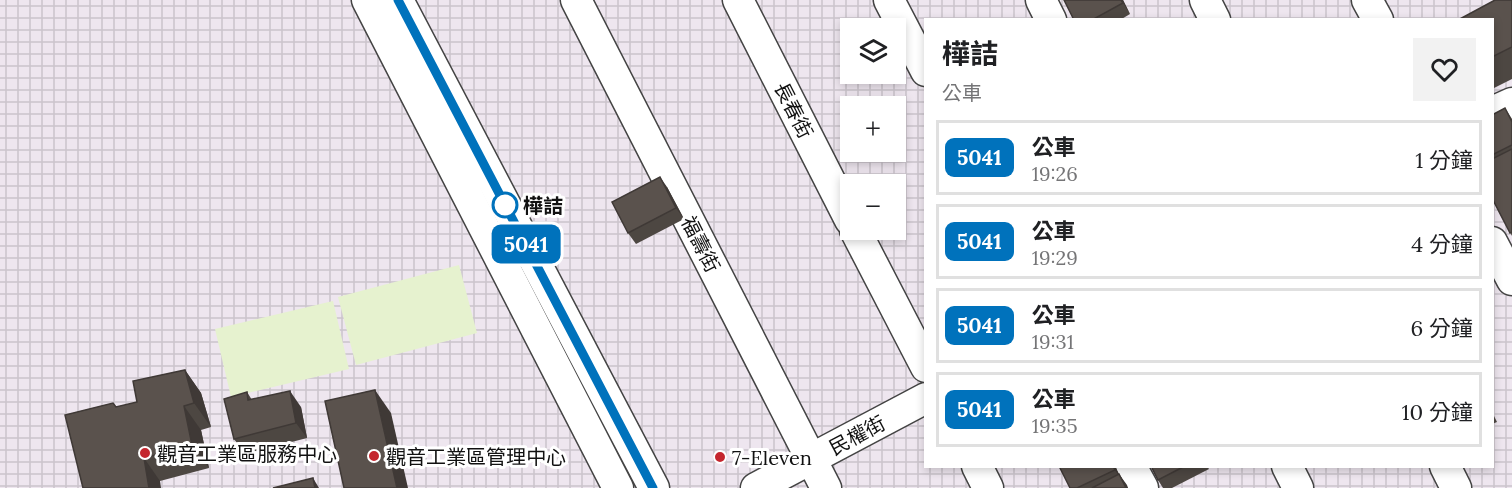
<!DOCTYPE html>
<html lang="zh-TW">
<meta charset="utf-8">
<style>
:root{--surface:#fff;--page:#f2f2f2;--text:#202124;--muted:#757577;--line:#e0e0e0}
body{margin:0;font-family:Lora,"Noto Sans TC",serif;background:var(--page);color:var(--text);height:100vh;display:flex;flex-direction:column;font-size:22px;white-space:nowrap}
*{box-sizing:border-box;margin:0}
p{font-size:20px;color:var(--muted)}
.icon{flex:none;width:33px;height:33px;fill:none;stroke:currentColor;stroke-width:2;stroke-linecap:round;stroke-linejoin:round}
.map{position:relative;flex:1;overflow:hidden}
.details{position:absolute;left:924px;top:18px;width:570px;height:450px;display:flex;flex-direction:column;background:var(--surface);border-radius:0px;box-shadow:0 3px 9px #0003}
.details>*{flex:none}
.badge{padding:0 12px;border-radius:9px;font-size:21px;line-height:39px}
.tools{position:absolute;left:840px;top:18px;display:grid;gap:12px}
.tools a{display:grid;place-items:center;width:66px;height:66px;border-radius:0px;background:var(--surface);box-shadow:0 3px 9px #0003;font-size:30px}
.map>.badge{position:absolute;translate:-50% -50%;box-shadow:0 0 0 3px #fff}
.round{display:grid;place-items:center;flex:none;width:63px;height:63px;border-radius:0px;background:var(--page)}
.head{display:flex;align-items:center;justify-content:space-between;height:102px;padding:0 18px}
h1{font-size:28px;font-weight:700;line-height:45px}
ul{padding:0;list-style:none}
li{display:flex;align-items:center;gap:18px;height:75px;margin:0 12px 9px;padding:0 6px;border:3px solid var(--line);border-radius:0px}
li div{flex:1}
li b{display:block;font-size:22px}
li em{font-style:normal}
li .badge{min-width:66px;font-weight:700;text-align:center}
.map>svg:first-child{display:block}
</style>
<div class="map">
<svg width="1512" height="488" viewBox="0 0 1512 488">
<defs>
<pattern id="industrial-grid" width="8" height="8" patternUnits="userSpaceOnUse" patternTransform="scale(1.5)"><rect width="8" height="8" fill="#eee6ef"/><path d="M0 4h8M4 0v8" fill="none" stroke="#cbc4cc"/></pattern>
</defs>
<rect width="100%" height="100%" fill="#fffdf5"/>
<path fill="url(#industrial-grid)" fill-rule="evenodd" d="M0,0H1512V488H0ZM926,20H1492V466H926ZM850,28H896V74H850ZM850,106H896V152H850ZM850,184H896V230H850Z"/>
<g fill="#e6f2cf">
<path d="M459,265L477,333L356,365L338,297Z"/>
<path d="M333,301L349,369L231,397L215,329Z"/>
</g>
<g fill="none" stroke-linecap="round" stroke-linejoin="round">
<g stroke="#444" stroke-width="33">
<g id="minor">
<path d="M367,0L618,488"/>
<path d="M398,0L654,488"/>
<path d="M576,0L826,488"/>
<path d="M738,0L850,220"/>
<path d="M889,0L926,71"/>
<path d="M1041,0L1051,20"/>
<path d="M1205,0L1215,20"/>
<path d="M1367,0L1378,20"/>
<path d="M1492,112L1512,103"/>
<path d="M855,230L926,367"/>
<path d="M1492,242L1512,280"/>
<path d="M977,466L988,488"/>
<path d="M1131,466L1143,488"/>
<path d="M1287,466L1298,488"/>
<path d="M1445,466L1456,488"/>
<path d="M756,488L926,398"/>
</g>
</g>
<use href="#minor" stroke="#fff" stroke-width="30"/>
</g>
<g fill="#4d4742">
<path d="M1064,0H1123L1130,14L1120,20H1074Z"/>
<path d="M1512,0V79L1492,89V20Z"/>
<path d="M1505,108L1512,119V236L1492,198V115Z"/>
<path d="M667,187L684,219L636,244L628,233Z"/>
<path d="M185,370L201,393L211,427L201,430L209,468L160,481L83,488L116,407L137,402Z"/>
<path d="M247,392L252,400L301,407L307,438L245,454L234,439Z"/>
<path d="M1492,412L1497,422L1492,424Z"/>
<path d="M1115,466L1119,474L1128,488H1070Z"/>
<path d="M1151,466H1207L1209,469L1172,488H1163L1158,480Z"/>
</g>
<g fill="#3f3936">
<path d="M1121,0H1123L1130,14L1123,3Z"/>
<path d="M660,177L667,187L684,219L676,208Z"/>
<path d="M185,370L201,393L211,427L194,403Z"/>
<path d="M375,390L391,413L408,488H397Z"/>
<path d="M290,391L301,407L307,438L296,423Z"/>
<path d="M184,406L201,430L209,468L192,445Z"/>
<path d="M144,458L160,481L161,488H149Z"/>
<path d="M1113,466H1115L1122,481L1115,470Z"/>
<path d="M1119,474L1127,485L1128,488H1126Z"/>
<path d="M313,478L319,488H315Z"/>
</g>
<g fill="#5a524d" stroke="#3f3936" stroke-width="1.5">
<path d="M1064,0H1121L1123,3L1092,20H1074Z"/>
<path d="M1495,0H1512V47L1492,57V20H1458Z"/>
<path d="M1505,108L1512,122V145L1492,155V115Z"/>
<path d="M1512,149V232L1510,233L1492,198V159Z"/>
<path d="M660,177L676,208L628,233L612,202Z"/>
<path d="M185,370L194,403L184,406L192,445L144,458L149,488H83L65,415L113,403L116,407L137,402L133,381Z"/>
<path d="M375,390L397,488H344L325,401Z"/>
<path d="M290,391L296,423L234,439L224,399L247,392L248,400Z"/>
<path d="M1059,466H1113L1115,470L1077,488H1070Z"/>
<path d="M1151,466H1185L1158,480Z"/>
<path d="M1119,474L1126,488H1092Z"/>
<path d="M313,478L315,488H273Z"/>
</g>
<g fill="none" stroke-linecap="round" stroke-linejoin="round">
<g stroke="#fff" stroke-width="14">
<path id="line" d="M398,0L653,488"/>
</g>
<use href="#line" stroke="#0072bc" stroke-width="9"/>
</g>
<circle fill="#fff" stroke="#0072bc" stroke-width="3" cx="505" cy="205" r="12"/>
<g fill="#c4262e" stroke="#fff" stroke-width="2">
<circle cx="145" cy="453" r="6"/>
<circle cx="374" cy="456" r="6"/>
<circle cx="720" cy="457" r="6"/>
</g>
<g text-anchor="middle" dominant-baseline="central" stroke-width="6" stroke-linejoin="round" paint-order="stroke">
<g font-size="20" fill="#111" stroke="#fff">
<text transform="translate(794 110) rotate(63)">長春街</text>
<text transform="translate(701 244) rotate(63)">福壽街</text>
<text transform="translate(857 435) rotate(-28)">民權街</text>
</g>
<g font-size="20" font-weight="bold" fill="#111" stroke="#fff" text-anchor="start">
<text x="523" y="205">樺詰</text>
</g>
<g font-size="20" fill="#111" stroke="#fff" text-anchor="start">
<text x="157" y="453">觀音工業區服務中心</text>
<text x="386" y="456">觀音工業區管理中心</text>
<text x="732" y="457">7-Eleven</text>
</g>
</g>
</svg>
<div class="tools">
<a><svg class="icon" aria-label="layers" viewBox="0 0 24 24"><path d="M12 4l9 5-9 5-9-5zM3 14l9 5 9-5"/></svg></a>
<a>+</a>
<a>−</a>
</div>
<b class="badge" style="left:526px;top:244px;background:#0072bc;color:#fff">5041</b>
<section class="details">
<div class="head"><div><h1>樺詰</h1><p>公車</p></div><a class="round"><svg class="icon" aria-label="heart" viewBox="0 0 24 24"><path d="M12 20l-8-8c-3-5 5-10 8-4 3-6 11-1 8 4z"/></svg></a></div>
<ul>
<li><span class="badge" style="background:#0072bc;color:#fff">5041</span><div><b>公車</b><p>19:26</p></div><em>1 分鐘</em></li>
<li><span class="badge" style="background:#0072bc;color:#fff">5041</span><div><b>公車</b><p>19:29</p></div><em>4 分鐘</em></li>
<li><span class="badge" style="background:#0072bc;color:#fff">5041</span><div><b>公車</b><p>19:31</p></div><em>6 分鐘</em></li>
<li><span class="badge" style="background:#0072bc;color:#fff">5041</span><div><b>公車</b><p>19:35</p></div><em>10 分鐘</em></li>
</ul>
</section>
</div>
